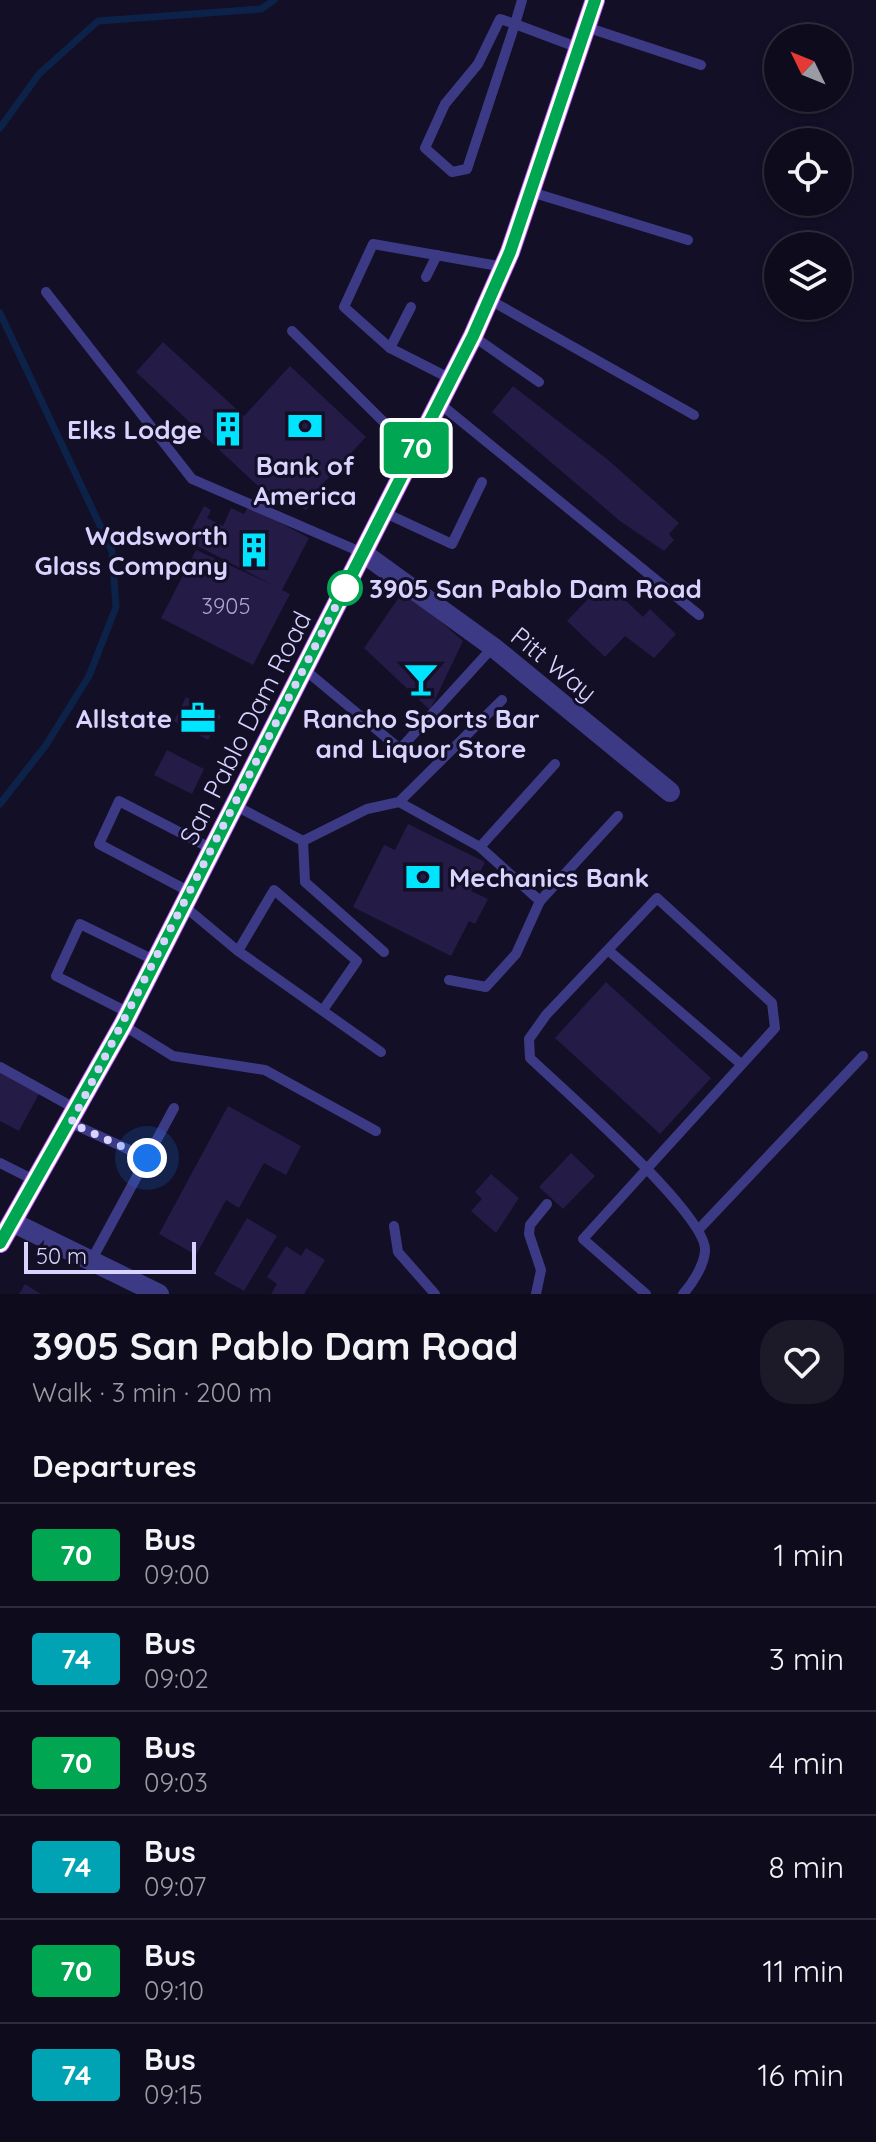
<!DOCTYPE html>
<meta charset="utf-8">
<style>
:root{--surface:#0e0b1c;--page:#1c1929;--text:#f1f3f6;--muted:#9b9ba3;--line:#2e2b3b}
body{margin:0;font-family:Quicksand,sans-serif;background:var(--page);color:var(--text);height:100vh;display:flex;flex-direction:column;font-size:30px;white-space:nowrap}
*{box-sizing:border-box;margin:0}
p{font-size:26px;color:var(--muted)}
.icon{flex:none;width:44px;height:44px;fill:none;stroke:currentColor;stroke-width:2;stroke-linecap:round;stroke-linejoin:round}
.map{position:relative;height:1294px;overflow:hidden}
.details{display:flex;flex-direction:column;background:var(--surface);flex:1}
.details>*{flex:none}
.badge{padding:0 16px;border-radius:6px;font-size:28px;line-height:52px}
.needle{width:52px;rotate:313deg}
.fabs{position:absolute;left:764px;top:24px;display:grid;gap:16px}
.fabs a{display:grid;place-items:center;width:88px;height:88px;border-radius:50%;background:var(--surface);box-shadow:0 4px 12px #0003,0 0 0 2px var(--line);font-size:40px}
.scale{position:absolute;left:24px;bottom:20px;width:172px;box-sizing:border-box;padding-left:8px;border:4px solid #d9d4ff;border-top:0;font-size:22px;line-height:28px;white-space:nowrap;color:#d9d4ff;-webkit-text-stroke:6px #130f26;paint-order:stroke}
.you{position:absolute;width:40px;height:40px;margin:-20px;border:6px solid #fff;border-radius:50%;background:#1a73e8;box-shadow:0 0 0 12px #1a73e833}
.map>.badge{position:absolute;translate:-50% -50%;box-shadow:0 0 0 4px #fff}
h2{padding:0 32px;font-size:30px;line-height:72px}
.round{display:grid;place-items:center;flex:none;width:84px;height:84px;border-radius:32px;background:var(--page)}
.head{display:flex;align-items:center;justify-content:space-between;height:136px;padding:0 32px}
h1{font-size:38px;font-weight:700;line-height:60px}
ul{padding:0;list-style:none}
li{display:flex;align-items:center;gap:24px;height:104px;padding:0 32px;border-top:2px solid var(--line)}
li div{flex:1}
li b{display:block;font-size:30px}
li em{font-style:normal}
li .badge{min-width:88px;font-weight:700;text-align:center}
.map>svg:first-child{display:block}
</style>
<div class="map">
<svg width="876" height="1294" viewBox="0 0 876 1294">
<rect width="100%" height="100%" fill="#130f26"/>
<g fill="none" stroke-linecap="round" stroke-linejoin="round">
<g stroke="#0c2248" stroke-width="7">
<path d="M0,128L39,74L98,21L261,9L274,0"/>
<path d="M0,313L112,551L116,607L89,676L46,745L0,804"/>
</g>
</g>
<g fill="#241b47">
<path d="M163,342L244,416L290,366L366,437L320,487L325,490L306,510L258,486L136,372Z"/>
<path d="M513,386L607,459L679,523L669,534L674,540L664,551L620,521L492,412Z"/>
<path d="M204,506L211,510L207,518L223,526L231,508L244,514L249,506L309,538L282,590L290,594L253,665L161,618L196,550L273,585L186,540Z"/>
<path d="M605,581L643,617L650,609L676,634L654,658L625,636L605,657L567,621Z"/>
<path d="M404,590L463,641L430,710L364,648Z"/>
<path d="M186,697L221,716L208,740L174,721Z"/>
<path d="M167,750L204,769L192,794L154,775Z"/>
<path d="M408,824L485,862L471,891L488,899L475,924L469,921L451,956L353,907L384,845L395,850Z"/>
<path d="M606,982L711,1078L660,1134L555,1038Z"/>
<path d="M0,1071L40,1092L19,1131L0,1121Z"/>
<path d="M228,1106L301,1146L286,1175L264,1163L239,1208L226,1200L196,1255L159,1234Z"/>
<path d="M571,1153L595,1176L563,1209L539,1187Z"/>
<path d="M491,1174L519,1198L496,1233L471,1211L482,1199L475,1192Z"/>
<path d="M247,1218L277,1236L244,1291L214,1274Z"/>
<path d="M286,1246L301,1256L306,1248L325,1260L304,1294H271L277,1284L267,1277Z"/>
<path d="M25,1284L41,1294H19Z"/>
</g>
<g fill="none" stroke-linecap="round" stroke-linejoin="round">
<g stroke="#3d3a85" stroke-width="10">
<path d="M522,0L515,24L579,48"/>
<path d="M500,19L515,24L467,169L452,172L425,148L445,104L478,64Z"/>
<path d="M586,27L701,65"/>
<path d="M531,192L688,240"/>
<path d="M426,277L437,255"/>
<path d="M46,292L192,479L363,553"/>
<path d="M490,300L694,415"/>
<path d="M292,331L414,452"/>
<path d="M473,336L539,382"/>
<path d="M390,348L411,307"/>
<path d="M451,379L390,348L344,307L373,244L504,267"/>
<path d="M439,403L699,615"/>
<path d="M383,512L452,544L482,482"/>
<path d="M304,669L400,749L493,647"/>
<path d="M399,802L480,847L555,764"/>
<path d="M234,805L303,841"/>
<path d="M480,847L540,901L618,816"/>
<path d="M190,892L99,844L119,801L212,849"/>
<path d="M184,906L238,951L381,1052"/>
<path d="M608,950L741,1064"/>
<path d="M238,951L274,890L357,961L323,1010"/>
<path d="M384,952L305,882L303,841L367,809L399,802L502,700"/>
<path d="M449,980L486,987L516,954L540,901"/>
<path d="M129,1013L56,976L80,924L156,961"/>
<path d="M123,1025L173,1056L265,1070L376,1131"/>
<path d="M0,1067L76,1109"/>
<path d="M71,1123L147,1158"/>
<path d="M0,1163L36,1181"/>
<path d="M394,1226L398,1252L435,1294"/>
<path d="M700,1228L863,1056"/>
<path d="M91,1261L174,1108"/>
<path d="M536,1294L541,1270L529,1234L530,1225L547,1204"/>
<path d="M646,1294L583,1239L775,1028L772,1003L657,898L546,1015L529,1039L530,1058C561,1088 708,1215 705,1251C704,1266 692,1284 683,1294"/>
</g>
<g stroke="#3d3a85" stroke-width="20">
<path d="M363,553L493,647L670,792"/>
<path d="M12,1222L159,1294"/>
</g>
<path stroke="#c25bff" stroke-width="20" d="M0,1243L123,1025L473,336L510,252L595,0"/>
</g>
<g fill="none" stroke-linecap="round" stroke-linejoin="round">
<g stroke="#fff" stroke-width="18">
<path id="line" d="M0,1243L123,1025L473,336L510,252L595,0"/>
</g>
<use href="#line" stroke="#00a651" stroke-width="12"/>
<path stroke="#d9d4ff" stroke-width="8" stroke-dasharray="0 14.4" d="M147,1158L71,1123L345,588"/>
</g>
<defs>
<g id="bank-bare" transform="scale(2.76)"><path d="M-6-4H6V4H-6ZM0-2.3a2.3 2.3 0 1 0 0 4.6a2.3 2.3 0 1 0 0-4.6Z" fill="#00e5ff" stroke="#130f26" stroke-width="2.5" paint-order="stroke"/></g>
<g id="building-bare" transform="scale(2.76)"><path d="M-4-6H4V6H1V3H-1V6H-4ZM-2.5-4.3h1.7v1.8h-1.7ZM.8-4.3h1.7v1.8H.8ZM-2.5-1h1.7V.8h-1.7ZM.8-1h1.7V.8H.8Z" fill="#00e5ff" stroke="#130f26" stroke-width="2.5" paint-order="stroke"/></g>
<g id="bar-bare" transform="scale(2.76)"><path d="M-6-5H6L.8 .8V4.5H3.5V6h-7V4.5H-.8V.8Z" fill="#00e5ff" stroke="#130f26" stroke-width="2.5" paint-order="stroke"/></g>
<g id="office-bare" transform="scale(2.76)"><path d="M-6-3h4V-5.5h4V-3h4V5H-6ZM-1-4.5V-3h2v-1.5ZM-6 0V1H6V0Z" fill="#00e5ff" stroke="#130f26" stroke-width="2.5" paint-order="stroke"/></g>
</defs>
<g fill-rule="evenodd">
<use href="#bank-bare" x="305" y="426"/>
<use href="#building-bare" x="228" y="429"/>
<use href="#building-bare" x="254" y="550"/>
<use href="#bar-bare" x="421" y="679"/>
<use href="#office-bare" x="198" y="718"/>
<use href="#bank-bare" x="423" y="877"/>
</g>
<circle fill="#fff" stroke="#00a651" stroke-width="4" cx="345" cy="588" r="16"/>
<g text-anchor="middle" dominant-baseline="central" stroke-width="6" stroke-linejoin="round" paint-order="stroke">
<g font-size="22" fill="#aca6d1">
<text x="226" y="606">3905</text>
</g>
<g font-size="26" font-weight="bold" fill="#d9d4ff" stroke="#130f26" text-anchor="end">
<text x="202" y="429">Elks Lodge</text>
<text x="305" y="465" text-anchor="middle">Bank of<tspan x="305" dy="30">America</tspan></text>
<text x="228" y="535">Wadsworth<tspan x="228" dy="30">Glass Company</tspan></text>
<text x="172" y="718">Allstate</text>
<text x="421" y="718" text-anchor="middle">Rancho Sports Bar<tspan x="421" dy="30">and Liquor Store</tspan></text>
<text x="449" y="877" text-anchor="start">Mechanics Bank</text>
</g>
<g font-size="26" font-weight="bold" fill="#d9d4ff" stroke="#130f26" text-anchor="start">
<text x="369" y="588">3905 San Pablo Dam Road</text>
</g>
<g font-size="26" fill="#d9d4ff" stroke="#130f26">
<text transform="translate(554 664) rotate(39)">Pitt Way</text>
<text transform="translate(245 728) rotate(-63)">San Pablo Dam Road</text>
</g>
</g>
</svg>
<div class="fabs">
<a><svg class="needle" viewBox="-14 -14 28 28"><path d="M0-13l5 13h-10z" fill="#e53935"/><path d="M0 13l5-13h-10z" fill="#9b9ba3"/></svg></a>
<a><svg class="icon" aria-label="locate" viewBox="0 0 24 24"><circle cx="12" cy="12" r="6"/><path d="M12 2v4M12 18v4M2 12h4M18 12h4"/></svg></a>
<a><svg class="icon" aria-label="layers" viewBox="0 0 24 24"><path d="M12 4l9 5-9 5-9-5zM3 14l9 5 9-5"/></svg></a>
</div>
<div class="scale">50 m</div>
<div class="you" style="left:147px;top:1158px"></div>
<b class="badge" style="left:416px;top:448px;background:#00a651;color:#fff">70</b>
</div>
<section class="details">
<div class="head"><div><h1>3905 San Pablo Dam Road</h1><p>Walk · 3 min · 200 m</p></div><a class="round"><svg class="icon" aria-label="heart" viewBox="0 0 24 24"><path d="M12 20l-8-8c-3-5 5-10 8-4 3-6 11-1 8 4z"/></svg></a></div>
<h2>Departures</h2>
<ul>
<li><span class="badge" style="background:#00a651;color:#fff">70</span><div><b>Bus</b><p>09:00</p></div><em>1 min</em></li>
<li><span class="badge" style="background:#00a3b4;color:#fff">74</span><div><b>Bus</b><p>09:02</p></div><em>3 min</em></li>
<li><span class="badge" style="background:#00a651;color:#fff">70</span><div><b>Bus</b><p>09:03</p></div><em>4 min</em></li>
<li><span class="badge" style="background:#00a3b4;color:#fff">74</span><div><b>Bus</b><p>09:07</p></div><em>8 min</em></li>
<li><span class="badge" style="background:#00a651;color:#fff">70</span><div><b>Bus</b><p>09:10</p></div><em>11 min</em></li>
<li><span class="badge" style="background:#00a3b4;color:#fff">74</span><div><b>Bus</b><p>09:15</p></div><em>16 min</em></li>
</ul>
</section>
